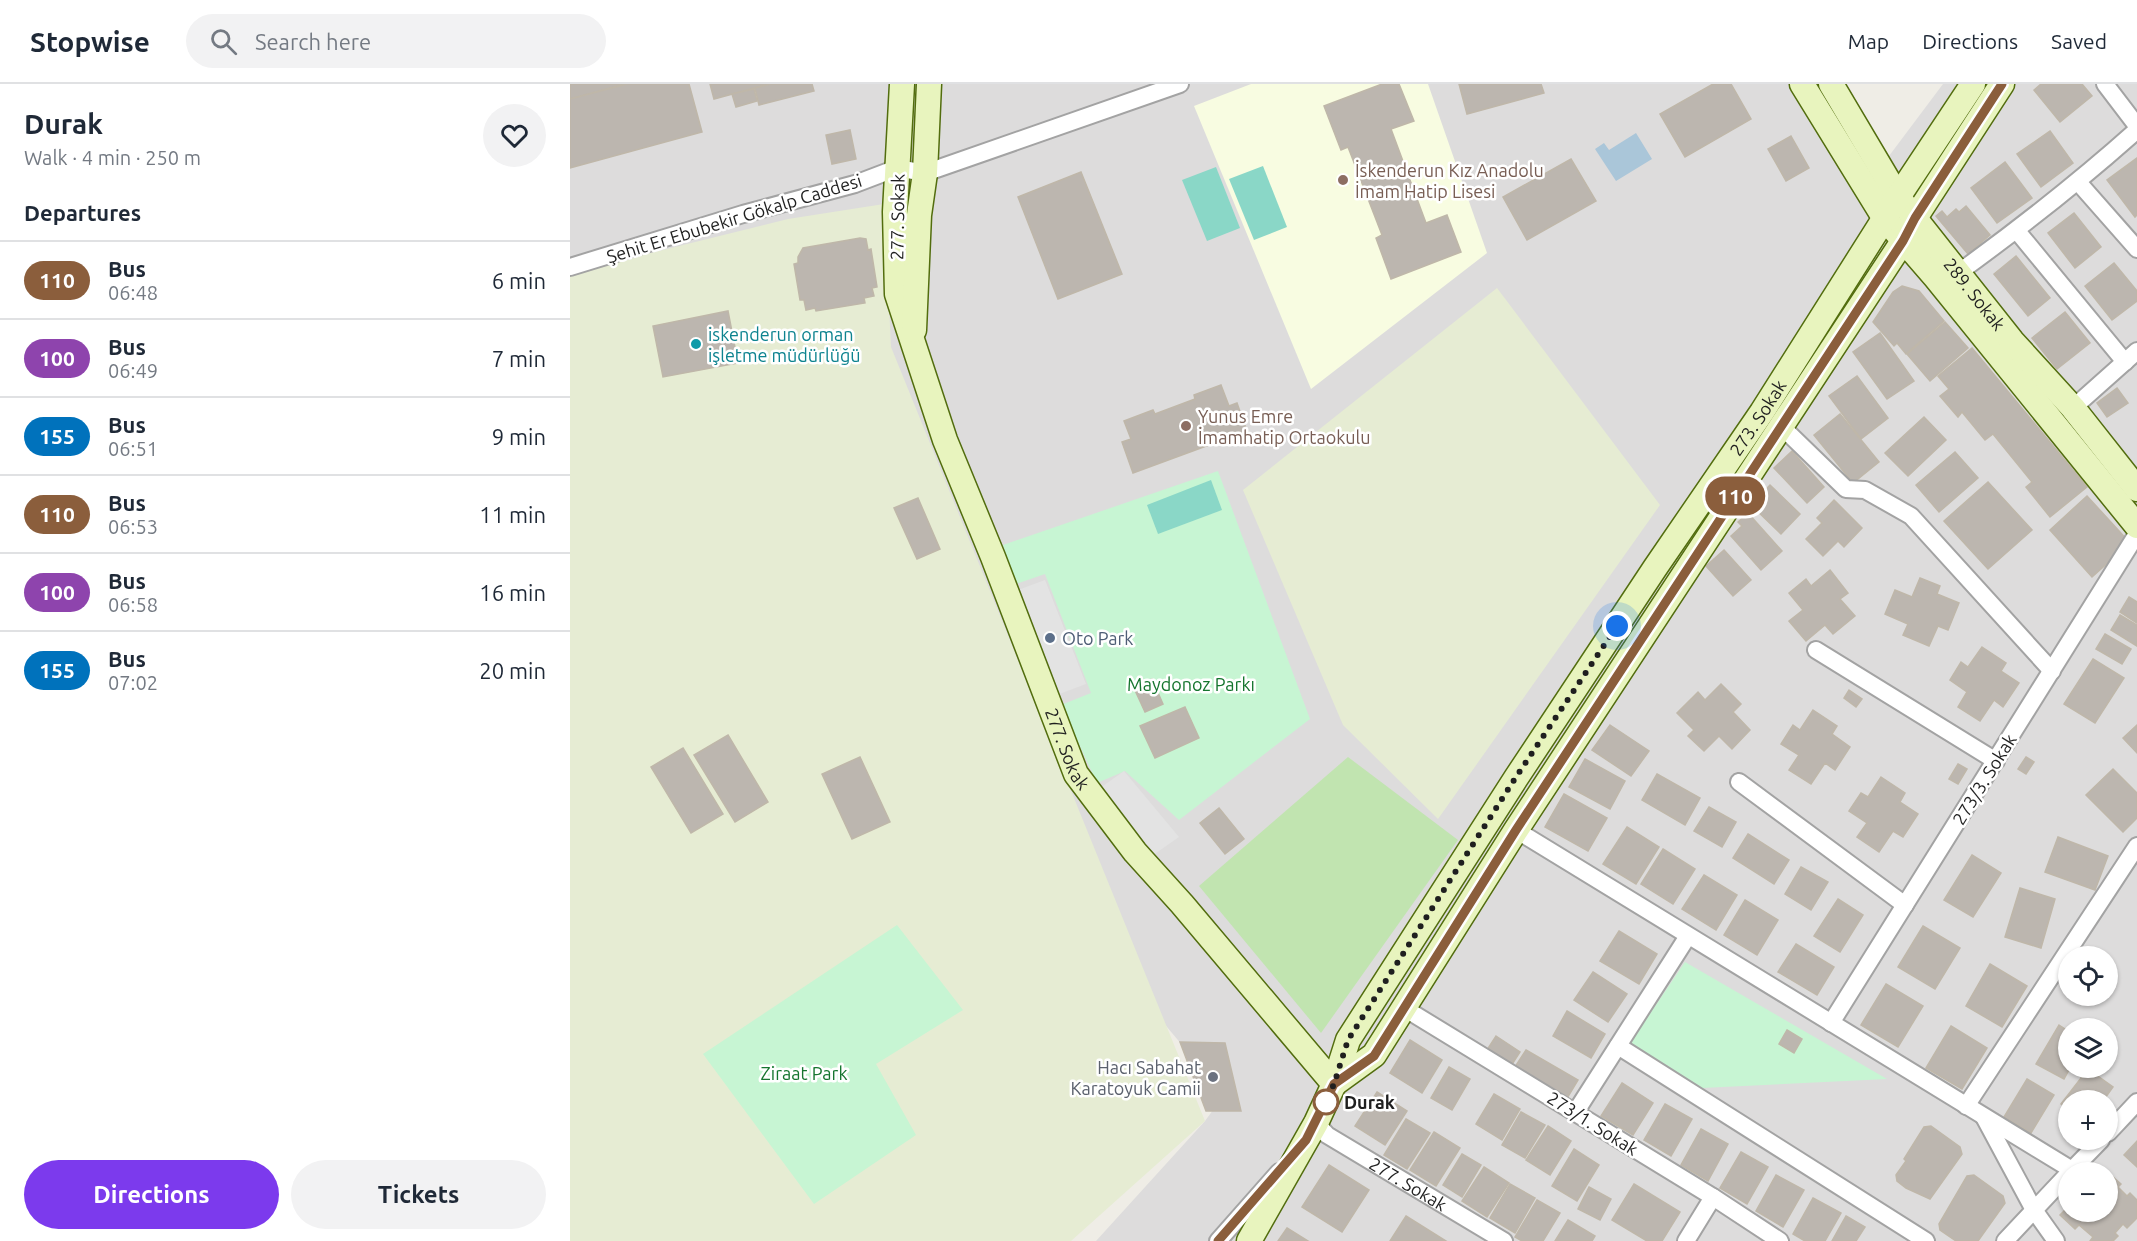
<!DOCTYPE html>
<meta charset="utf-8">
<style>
:root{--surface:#fff;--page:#f2f2f3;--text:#1f2937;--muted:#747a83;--line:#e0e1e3;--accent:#7c3aed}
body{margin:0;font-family:Ubuntu,sans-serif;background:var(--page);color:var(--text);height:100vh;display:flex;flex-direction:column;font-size:22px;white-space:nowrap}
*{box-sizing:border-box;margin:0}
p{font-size:20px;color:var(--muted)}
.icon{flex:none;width:33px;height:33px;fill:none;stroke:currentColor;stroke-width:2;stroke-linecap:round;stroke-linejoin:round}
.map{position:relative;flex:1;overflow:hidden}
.sheet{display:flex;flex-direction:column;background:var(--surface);width:570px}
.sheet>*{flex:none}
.badge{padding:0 12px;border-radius:20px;font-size:21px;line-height:39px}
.controls{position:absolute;left:1488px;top:862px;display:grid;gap:12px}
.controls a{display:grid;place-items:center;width:60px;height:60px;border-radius:50%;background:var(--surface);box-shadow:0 2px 4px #0004;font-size:30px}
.you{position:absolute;width:30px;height:30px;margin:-15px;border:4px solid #fff;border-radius:50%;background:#1a73e8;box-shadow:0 0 0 9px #1a73e833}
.map>.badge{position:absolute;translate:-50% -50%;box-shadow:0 0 0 3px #fff}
h2{padding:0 24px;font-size:22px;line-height:54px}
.round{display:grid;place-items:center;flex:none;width:63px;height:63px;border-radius:32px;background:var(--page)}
.summary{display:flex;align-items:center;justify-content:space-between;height:102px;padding:0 24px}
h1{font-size:28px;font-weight:700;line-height:45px}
.primary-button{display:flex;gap:12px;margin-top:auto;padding:12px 24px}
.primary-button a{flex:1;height:69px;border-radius:36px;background:var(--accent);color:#fff;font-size:24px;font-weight:700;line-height:69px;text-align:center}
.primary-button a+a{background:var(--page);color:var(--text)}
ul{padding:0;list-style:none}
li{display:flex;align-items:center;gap:18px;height:78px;padding:0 24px;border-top:2px solid var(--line)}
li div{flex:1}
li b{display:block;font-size:22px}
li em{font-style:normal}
li .badge{min-width:66px;font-weight:700;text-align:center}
header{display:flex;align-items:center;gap:36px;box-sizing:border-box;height:84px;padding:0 30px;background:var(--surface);border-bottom:2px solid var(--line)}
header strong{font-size:28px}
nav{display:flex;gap:33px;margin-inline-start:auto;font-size:21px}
.search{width:420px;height:54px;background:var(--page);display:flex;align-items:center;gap:15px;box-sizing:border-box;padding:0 21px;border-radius:33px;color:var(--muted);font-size:22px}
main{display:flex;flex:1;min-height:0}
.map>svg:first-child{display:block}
</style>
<header>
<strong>Stopwise</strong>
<div class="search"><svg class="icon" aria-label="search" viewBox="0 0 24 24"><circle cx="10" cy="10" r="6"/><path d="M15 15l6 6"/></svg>Search here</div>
<nav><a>Map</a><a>Directions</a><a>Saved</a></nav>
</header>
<main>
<section class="sheet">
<div class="summary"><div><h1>Durak</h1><p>Walk · 4 min · 250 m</p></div><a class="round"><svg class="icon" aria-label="heart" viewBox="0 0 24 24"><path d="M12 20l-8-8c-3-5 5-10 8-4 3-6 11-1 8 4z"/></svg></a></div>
<h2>Departures</h2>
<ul>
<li><span class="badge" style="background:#8b5e3c;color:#fff">110</span><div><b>Bus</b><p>06:48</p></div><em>6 min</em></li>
<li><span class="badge" style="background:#8e44ad;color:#fff">100</span><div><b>Bus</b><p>06:49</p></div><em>7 min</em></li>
<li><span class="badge" style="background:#0072bc;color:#fff">155</span><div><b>Bus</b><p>06:51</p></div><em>9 min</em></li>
<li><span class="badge" style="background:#8b5e3c;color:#fff">110</span><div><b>Bus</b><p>06:53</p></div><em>11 min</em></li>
<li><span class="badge" style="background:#8e44ad;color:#fff">100</span><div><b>Bus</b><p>06:58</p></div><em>16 min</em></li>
<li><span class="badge" style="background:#0072bc;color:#fff">155</span><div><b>Bus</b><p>07:02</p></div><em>20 min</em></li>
</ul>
<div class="primary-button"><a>Directions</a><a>Tickets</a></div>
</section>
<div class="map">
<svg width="1567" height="1157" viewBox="0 0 1567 1157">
<rect width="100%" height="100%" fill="#efede6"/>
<path fill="#dddcdc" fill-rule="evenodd" d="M0,0H1260L1310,84L1373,0H1567V1157H526L635,1037L654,1011L0,231ZM1498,873H1538V912H1498ZM1498,945H1538V984H1498ZM1498,1017H1538V1056H1498ZM1498,1089H1538V1128H1498Z"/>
<path fill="#f8fce1" d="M681,0H858L917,169L741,305L624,22Z"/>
<g fill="#e6ecd3">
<path d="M314,120L321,263L635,1037L501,1157H0V189L218,135Z"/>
<path d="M927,204L1090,421L868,735L773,641L673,406Z"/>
</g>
<path fill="#c1e4b0" d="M778,673L888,756L751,949L629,802Z"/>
<g fill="#c7f5d3">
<path d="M648,387L740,635L609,736L555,687L527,699L491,621L521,609L475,490L446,500L433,461Z"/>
<path d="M327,841L393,926L306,980L346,1051L244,1120L133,970Z"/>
<path d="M1115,878L1317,995L1132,1004L1060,959Z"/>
</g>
<g fill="#8ad7c7">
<path d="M693,82L717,143L684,156L659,95Z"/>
<path d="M646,83L670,144L637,157L612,96Z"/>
<path d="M641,396L652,426L588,450L577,421Z"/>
</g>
<g fill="#e3e3e3">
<path d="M475,496L516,600L484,612L445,507Z"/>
<path d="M554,687L609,753L579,774L526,707Z"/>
</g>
<path fill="#aac6d9" d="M1066,49L1082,75L1046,97L1025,65L1034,59L1039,66Z"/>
<g fill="#bcb6af" stroke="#bfb7a9" stroke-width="1.5">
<path d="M0,0H55L0,15Z"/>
<path d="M57,0H119L132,48L0,84V15Z"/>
<path d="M140,0H199L144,15Z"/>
<path d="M200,0H242L244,7L189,21L185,4Z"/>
<path d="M812,0H829L844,37L821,45L856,139L877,131L891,168L821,195L806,154L812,151L778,63L771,66L754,22Z"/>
<path d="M889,0H971L974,9L897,30Z"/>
<path d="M1143,0H1161L1181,35L1115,73L1090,30Z"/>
<path d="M1471,0H1512L1522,12L1490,38L1464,6Z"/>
<path d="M184,5L187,17L166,23L162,10Z"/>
<path d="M280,46L286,75L262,80L256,51Z"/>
<path d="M1480,47L1503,79L1471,103L1447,70Z"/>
<path d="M1221,52L1239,84L1216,97L1198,65Z"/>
<path d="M1567,74V131L1565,133L1537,96Z"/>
<path d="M1001,75L1026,117L957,156L933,113Z"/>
<path d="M1435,78L1462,114L1427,139L1401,104Z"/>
<path d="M511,88L552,190L488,215L448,113Z"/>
<path d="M1396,122L1420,151L1398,170L1366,132L1372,127L1377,133L1386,125L1389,128Z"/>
<path d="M1504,129L1531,163L1505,184L1478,149Z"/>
<path d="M290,154L296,155L298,166L301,165L307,203L302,204L304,212L294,214L295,219L246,227L245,224L236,226L234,216H230L224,180L228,179V173L233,164Z"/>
<path d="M1446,172L1480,214L1458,232L1424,190Z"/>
<path d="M1544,179L1567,207V217L1542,236L1515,202Z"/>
<path d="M1332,202L1349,207L1374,237L1336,270L1327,259L1324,262L1303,238L1323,208Z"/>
<path d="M158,227L168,279L93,293L83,242Z"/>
<path d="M1495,228L1520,259L1487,285L1462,254Z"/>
<path d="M1375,238L1398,264L1360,297L1337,270Z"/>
<path d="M1310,249L1344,297L1317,315L1283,268Z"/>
<path d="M1402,264L1517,403L1480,433L1456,403L1462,398L1423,350L1415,356L1392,328L1388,333L1370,312L1379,305L1368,292Z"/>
<path d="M1287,292L1318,334L1291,355L1259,312Z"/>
<path d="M651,301L659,322L667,319L677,347L563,389L552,358L561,355L554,337L583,326L585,330L625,315L624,311Z"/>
<path d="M1547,304L1558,319L1537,333L1527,319Z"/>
<path d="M1270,330L1309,378L1283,399L1244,351Z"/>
<path d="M1354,333L1376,356L1338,392L1315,369Z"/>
<path d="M1222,367L1254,403L1237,419L1204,384Z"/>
<path d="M1385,368L1408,394L1369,428L1346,401Z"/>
<path d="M1418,398L1462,446L1418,485L1374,437Z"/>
<path d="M1200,401L1230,430L1211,450L1181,421Z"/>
<path d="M1517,412L1560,459L1522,493L1480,446Z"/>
<path d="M348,414L370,465L347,475L324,424Z"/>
<path d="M1264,416L1292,444L1274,463L1268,457L1253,472L1236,455L1252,439L1247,434Z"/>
<path d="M1178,429L1212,467L1191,486L1161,452L1172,442L1168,438Z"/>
<path d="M1154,466L1181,496L1163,512L1136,482Z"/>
<path d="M1260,486L1278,509L1270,515L1285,532L1263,550L1255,541L1236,557L1219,537L1233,526L1219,509L1236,495L1241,502Z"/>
<path d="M1350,494L1370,502L1367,510L1389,519L1378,546L1368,542L1359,562L1333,551L1338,540L1315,530L1325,506L1342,513Z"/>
<path d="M1559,513L1567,518V539L1550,528Z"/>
<path d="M1550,531L1567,541V562L1541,546Z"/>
<path d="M1535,550L1561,565L1552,580L1526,565Z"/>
<path d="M1412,563L1436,579L1431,587L1449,599L1433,623L1424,616L1410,637L1388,623L1397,608L1380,596L1391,578L1398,583Z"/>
<path d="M1523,575L1554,594L1525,639L1494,620Z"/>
<path d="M582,595L593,620L575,628L564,604Z"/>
<path d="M1151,600L1171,620L1163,628L1180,646L1162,665L1149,652L1134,667L1118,652L1124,646L1107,629L1128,608L1135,616Z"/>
<path d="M1279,606L1292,615L1286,623L1274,614Z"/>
<path d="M615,623L629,654L585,674L570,642Z"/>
<path d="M1243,626L1267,642L1262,650L1280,663L1265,686L1255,679L1241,700L1219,686L1229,671L1211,660L1223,641L1230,646Z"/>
<path d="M1040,641L1079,667L1061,692L1022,666Z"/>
<path d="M1567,641V669L1553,654Z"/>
<path d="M158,651L198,718L165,738L124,671Z"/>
<path d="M113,664L153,730L121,749L81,683Z"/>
<path d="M290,673L320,738L282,755L252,690Z"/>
<path d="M1456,673L1464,678L1456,690L1448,685Z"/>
<path d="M1015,675L1055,697L1040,725L999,703Z"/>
<path d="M1388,680L1397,685L1388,700L1379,695Z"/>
<path d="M1543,685L1567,709V734L1553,748L1516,711Z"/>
<path d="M1087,690L1130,714L1115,741L1072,716Z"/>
<path d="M1311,693L1335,709L1330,718L1348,730L1333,753L1323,747L1309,768L1287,753L1297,739L1279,727L1291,709L1298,713Z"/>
<path d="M994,710L1037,734L1018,767L975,743Z"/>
<path d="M1139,723L1166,738L1152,763L1124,747Z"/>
<path d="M649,724L674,755L655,770L630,739Z"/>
<path d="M1057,743L1089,763L1066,800L1033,780Z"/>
<path d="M1178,750L1219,776L1204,800L1163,774Z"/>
<path d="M1488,753L1538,772L1525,806L1475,788Z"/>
<path d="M1093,765L1125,785L1103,820L1071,800Z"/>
<path d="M1402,771L1431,789L1403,833L1374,816Z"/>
<path d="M1231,783L1258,798L1241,826L1215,810Z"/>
<path d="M1134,791L1167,811L1146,846L1112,825Z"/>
<path d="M1450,804L1485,815L1471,864L1435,853Z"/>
<path d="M1268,815L1293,831L1270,868L1244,852Z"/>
<path d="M1175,816L1208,836L1187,871L1154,851Z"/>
<path d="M1353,842L1390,864L1365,905L1328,883Z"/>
<path d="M1049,847L1087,870L1069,900L1030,877Z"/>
<path d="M1226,860L1264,883L1247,911L1208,888Z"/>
<path d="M1420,880L1457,902L1432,943L1396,922Z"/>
<path d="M1023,888L1057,910L1038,938L1004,916Z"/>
<path d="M1316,900L1353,922L1328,963L1291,941Z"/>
<path d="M997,927L1035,950L1021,974L983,952Z"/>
<path d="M1489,941L1498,947V984H1500L1494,995L1466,980Z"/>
<path d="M1381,942L1417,964L1392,1005L1356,984Z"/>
<path d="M1217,946L1232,955L1224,969L1209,960Z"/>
<path d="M926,952L950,968L939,985L915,969Z"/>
<path d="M840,956L872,976L852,1009L820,989Z"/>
<path d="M610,958L655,959L671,1027H636Z"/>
<path d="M956,966L1008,996L996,1016L943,986Z"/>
<path d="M879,983L900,995L882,1026L861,1014Z"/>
<path d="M1518,985L1543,1003L1533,1017H1498V1026L1491,1020Z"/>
<path d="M1457,995L1484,1011L1461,1049L1434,1033Z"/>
<path d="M1052,999L1083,1019L1063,1051L1031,1032Z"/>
<path d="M807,1008L837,1027L815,1061L785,1042Z"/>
<path d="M924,1010L950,1025L932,1056L906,1040Z"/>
<path d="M1095,1020L1122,1035L1101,1072L1074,1056Z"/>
<path d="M951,1028L975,1041L955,1074L932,1061Z"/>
<path d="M836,1035L860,1049L837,1085L814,1071Z"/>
<path d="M978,1042L1001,1057L980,1091L956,1076Z"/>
<path d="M1361,1042L1390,1063L1392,1070L1360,1115L1336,1104L1327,1097L1326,1091L1336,1077L1334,1075L1354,1043Z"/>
<path d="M1131,1045L1158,1060L1138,1097L1111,1081Z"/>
<path d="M864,1048L890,1064L866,1102L840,1086Z"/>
<path d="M1567,1057V1083L1554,1071Z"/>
<path d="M1004,1065L1029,1081L1007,1117L982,1102Z"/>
<path d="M1171,1068L1198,1083L1177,1120L1150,1104Z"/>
<path d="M892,1070L911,1081L892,1113L873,1101Z"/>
<path d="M759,1081L799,1106L772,1148L732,1123Z"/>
<path d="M914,1083L939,1099L917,1133L892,1117Z"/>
<path d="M1534,1085L1551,1100L1548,1103L1557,1112L1560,1109L1567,1116V1134L1557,1144L1553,1140L1545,1149L1548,1152L1543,1157H1520L1523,1153L1509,1141L1505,1145L1490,1131L1498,1123V1128H1538V1089H1530Z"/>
<path d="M1206,1091L1234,1106L1213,1143L1186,1127Z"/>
<path d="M1404,1091L1433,1112L1435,1119L1408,1157H1386L1370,1146L1369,1140L1397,1092Z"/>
<path d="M940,1100L965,1114L945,1149L920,1134Z"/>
<path d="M1064,1100L1110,1128L1092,1157H1077L1042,1136Z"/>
<path d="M1019,1103L1041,1115L1030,1136L1008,1125Z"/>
<path d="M1243,1114L1271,1129L1255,1157H1235L1223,1150Z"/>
<path d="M967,1116L990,1129L973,1157H952L945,1153Z"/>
<path d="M836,1132L876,1157H820Z"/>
<path d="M1276,1132L1295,1143L1286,1157H1262Z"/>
<path d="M998,1136L1025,1152L1022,1157H985Z"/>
<path d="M717,1144L738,1157H708Z"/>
</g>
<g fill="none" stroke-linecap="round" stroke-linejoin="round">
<g stroke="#a3a3a3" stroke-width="20">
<g id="street">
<path d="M1535,0L1567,42"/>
<path d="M1508,98L1567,165"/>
<path d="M1447,147L1555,278"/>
<path d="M0,183L173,130L285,100L327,84L355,89L610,0"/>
<path d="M1388,189C1450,144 1510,97 1567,46"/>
<path d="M1503,324L1567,267"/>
<path d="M1211,342L1276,405L1295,406L1341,432L1482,587"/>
<path d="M1246,566L1426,677"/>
<path d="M1169,698L1335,821"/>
<path d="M946,746L1502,1086"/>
<path d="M834,924L1143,1113L1210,1157"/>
<path d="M1261,939L1567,450"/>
<path d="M1048,962L1356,1157"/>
<path d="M1396,1022L1567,762"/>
<path d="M1005,1029L1118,852"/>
<path d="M1414,1033L1464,1126L1486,1157"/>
<path id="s1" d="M746,1039L757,1051L934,1157"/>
<path d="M1538,1049L1567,1018"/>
<path d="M1499,1089L1531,1056"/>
<path d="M648,1157L709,1088"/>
<path d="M1116,1157L1143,1113"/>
<path d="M1435,1157L1498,1090"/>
</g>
</g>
<g stroke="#526d0e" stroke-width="27">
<g id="secondary">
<path id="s2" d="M332,0L325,128L327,210L375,356L423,473L506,690L565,768L612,820L764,1000"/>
<path d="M1232,0L1315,135L1366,194L1567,442"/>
<path id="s3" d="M1261,0L1328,113L1442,257L1503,324L1567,405"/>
<path d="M344,246L349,131L355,89L359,0"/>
<path d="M764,1000L804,971L946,746L1333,157L1345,134L1432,0"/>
<path id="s4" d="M679,1157L746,1039L764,1000L778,956L946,694L1085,484L1192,328L1328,113L1403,0"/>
</g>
</g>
<use href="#street" stroke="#fff" stroke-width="16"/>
<use href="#secondary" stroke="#e8f4be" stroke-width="24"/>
</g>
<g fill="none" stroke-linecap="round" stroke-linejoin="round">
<g stroke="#fff" stroke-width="14">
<path id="line" d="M648,1157L736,1056L764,1000L804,972L946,746L1333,157L1345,134L1432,0"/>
</g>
<use href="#line" stroke="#8b5e3c" stroke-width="9"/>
<path stroke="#1f1f1f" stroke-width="6" stroke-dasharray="0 10.8" d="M756,1018L755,1020L764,1000L778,956L946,693L1047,542"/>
</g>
<g fill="#8d6e63" stroke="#fff" stroke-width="2">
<circle cx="773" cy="96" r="6"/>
<circle cx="616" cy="342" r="6"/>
</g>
<circle fill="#0f9aa8" stroke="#fff" stroke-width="2" cx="126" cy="260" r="6"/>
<circle fill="#5c6f8a" stroke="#fff" stroke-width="2" cx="480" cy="554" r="6"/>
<circle fill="#6b7280" stroke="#fff" stroke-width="2" cx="643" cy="993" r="6"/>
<circle fill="#fff" stroke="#8b5e3c" stroke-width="3" cx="756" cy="1018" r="12"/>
<g text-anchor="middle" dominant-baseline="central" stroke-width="5" stroke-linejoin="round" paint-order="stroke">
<g font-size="18" fill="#785e54" stroke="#fff" text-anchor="start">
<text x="785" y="86">İskenderun Kız Anadolu<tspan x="785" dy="21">İmam Hatip Lisesi</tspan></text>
<text x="628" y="332">Yunus Emre<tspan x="628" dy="21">İmamhatip Ortaokulu</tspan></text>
</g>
<g font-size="18" fill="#1f1f1f" stroke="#fff">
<text transform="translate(327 133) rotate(-89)">277. Sokak</text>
<text transform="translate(164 134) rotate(-17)">Şehit Er Ebubekir Gökalp Caddesi</text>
<text stroke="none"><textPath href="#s3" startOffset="255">289. Sokak</textPath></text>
<text stroke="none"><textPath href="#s4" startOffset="970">273. Sokak</textPath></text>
<text stroke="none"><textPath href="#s2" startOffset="696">277. Sokak</textPath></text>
<text transform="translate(1414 695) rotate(-58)">273/3. Sokak</text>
<text transform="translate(1023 1039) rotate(32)">273/1. Sokak</text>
<text stroke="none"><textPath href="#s1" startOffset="111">277. Sokak</textPath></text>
</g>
<g font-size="18" fill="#0d838f" stroke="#fff" text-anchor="start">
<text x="138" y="250">iskenderun orman<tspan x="138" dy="21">işletme müdürlüğü</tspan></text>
</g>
<g font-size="18" fill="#4e5e75" stroke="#fff" text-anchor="start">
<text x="492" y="554">Oto Park</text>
</g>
<g font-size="18" fill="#15752e" stroke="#fff">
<text x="621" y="600">Maydonoz Parkı</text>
<text x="234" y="989">Ziraat Park</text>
</g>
<g font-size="18" fill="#5b616d" stroke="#fff" text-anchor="end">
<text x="631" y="983">Hacı Sabahat<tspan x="631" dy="21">Karatoyuk Camii</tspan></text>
</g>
<g font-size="18" font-weight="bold" fill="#1f1f1f" stroke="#fff" text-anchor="start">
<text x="774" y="1018">Durak</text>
</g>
</g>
</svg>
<div class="controls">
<a><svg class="icon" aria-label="locate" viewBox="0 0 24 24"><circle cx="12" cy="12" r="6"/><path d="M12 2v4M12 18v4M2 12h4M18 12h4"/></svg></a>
<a><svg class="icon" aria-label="layers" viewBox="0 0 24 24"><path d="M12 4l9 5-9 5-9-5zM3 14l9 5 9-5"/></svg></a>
<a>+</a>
<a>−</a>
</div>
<div class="you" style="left:1047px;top:542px"></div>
<b class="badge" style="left:1165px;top:412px;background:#8b5e3c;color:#fff">110</b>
</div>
</main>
